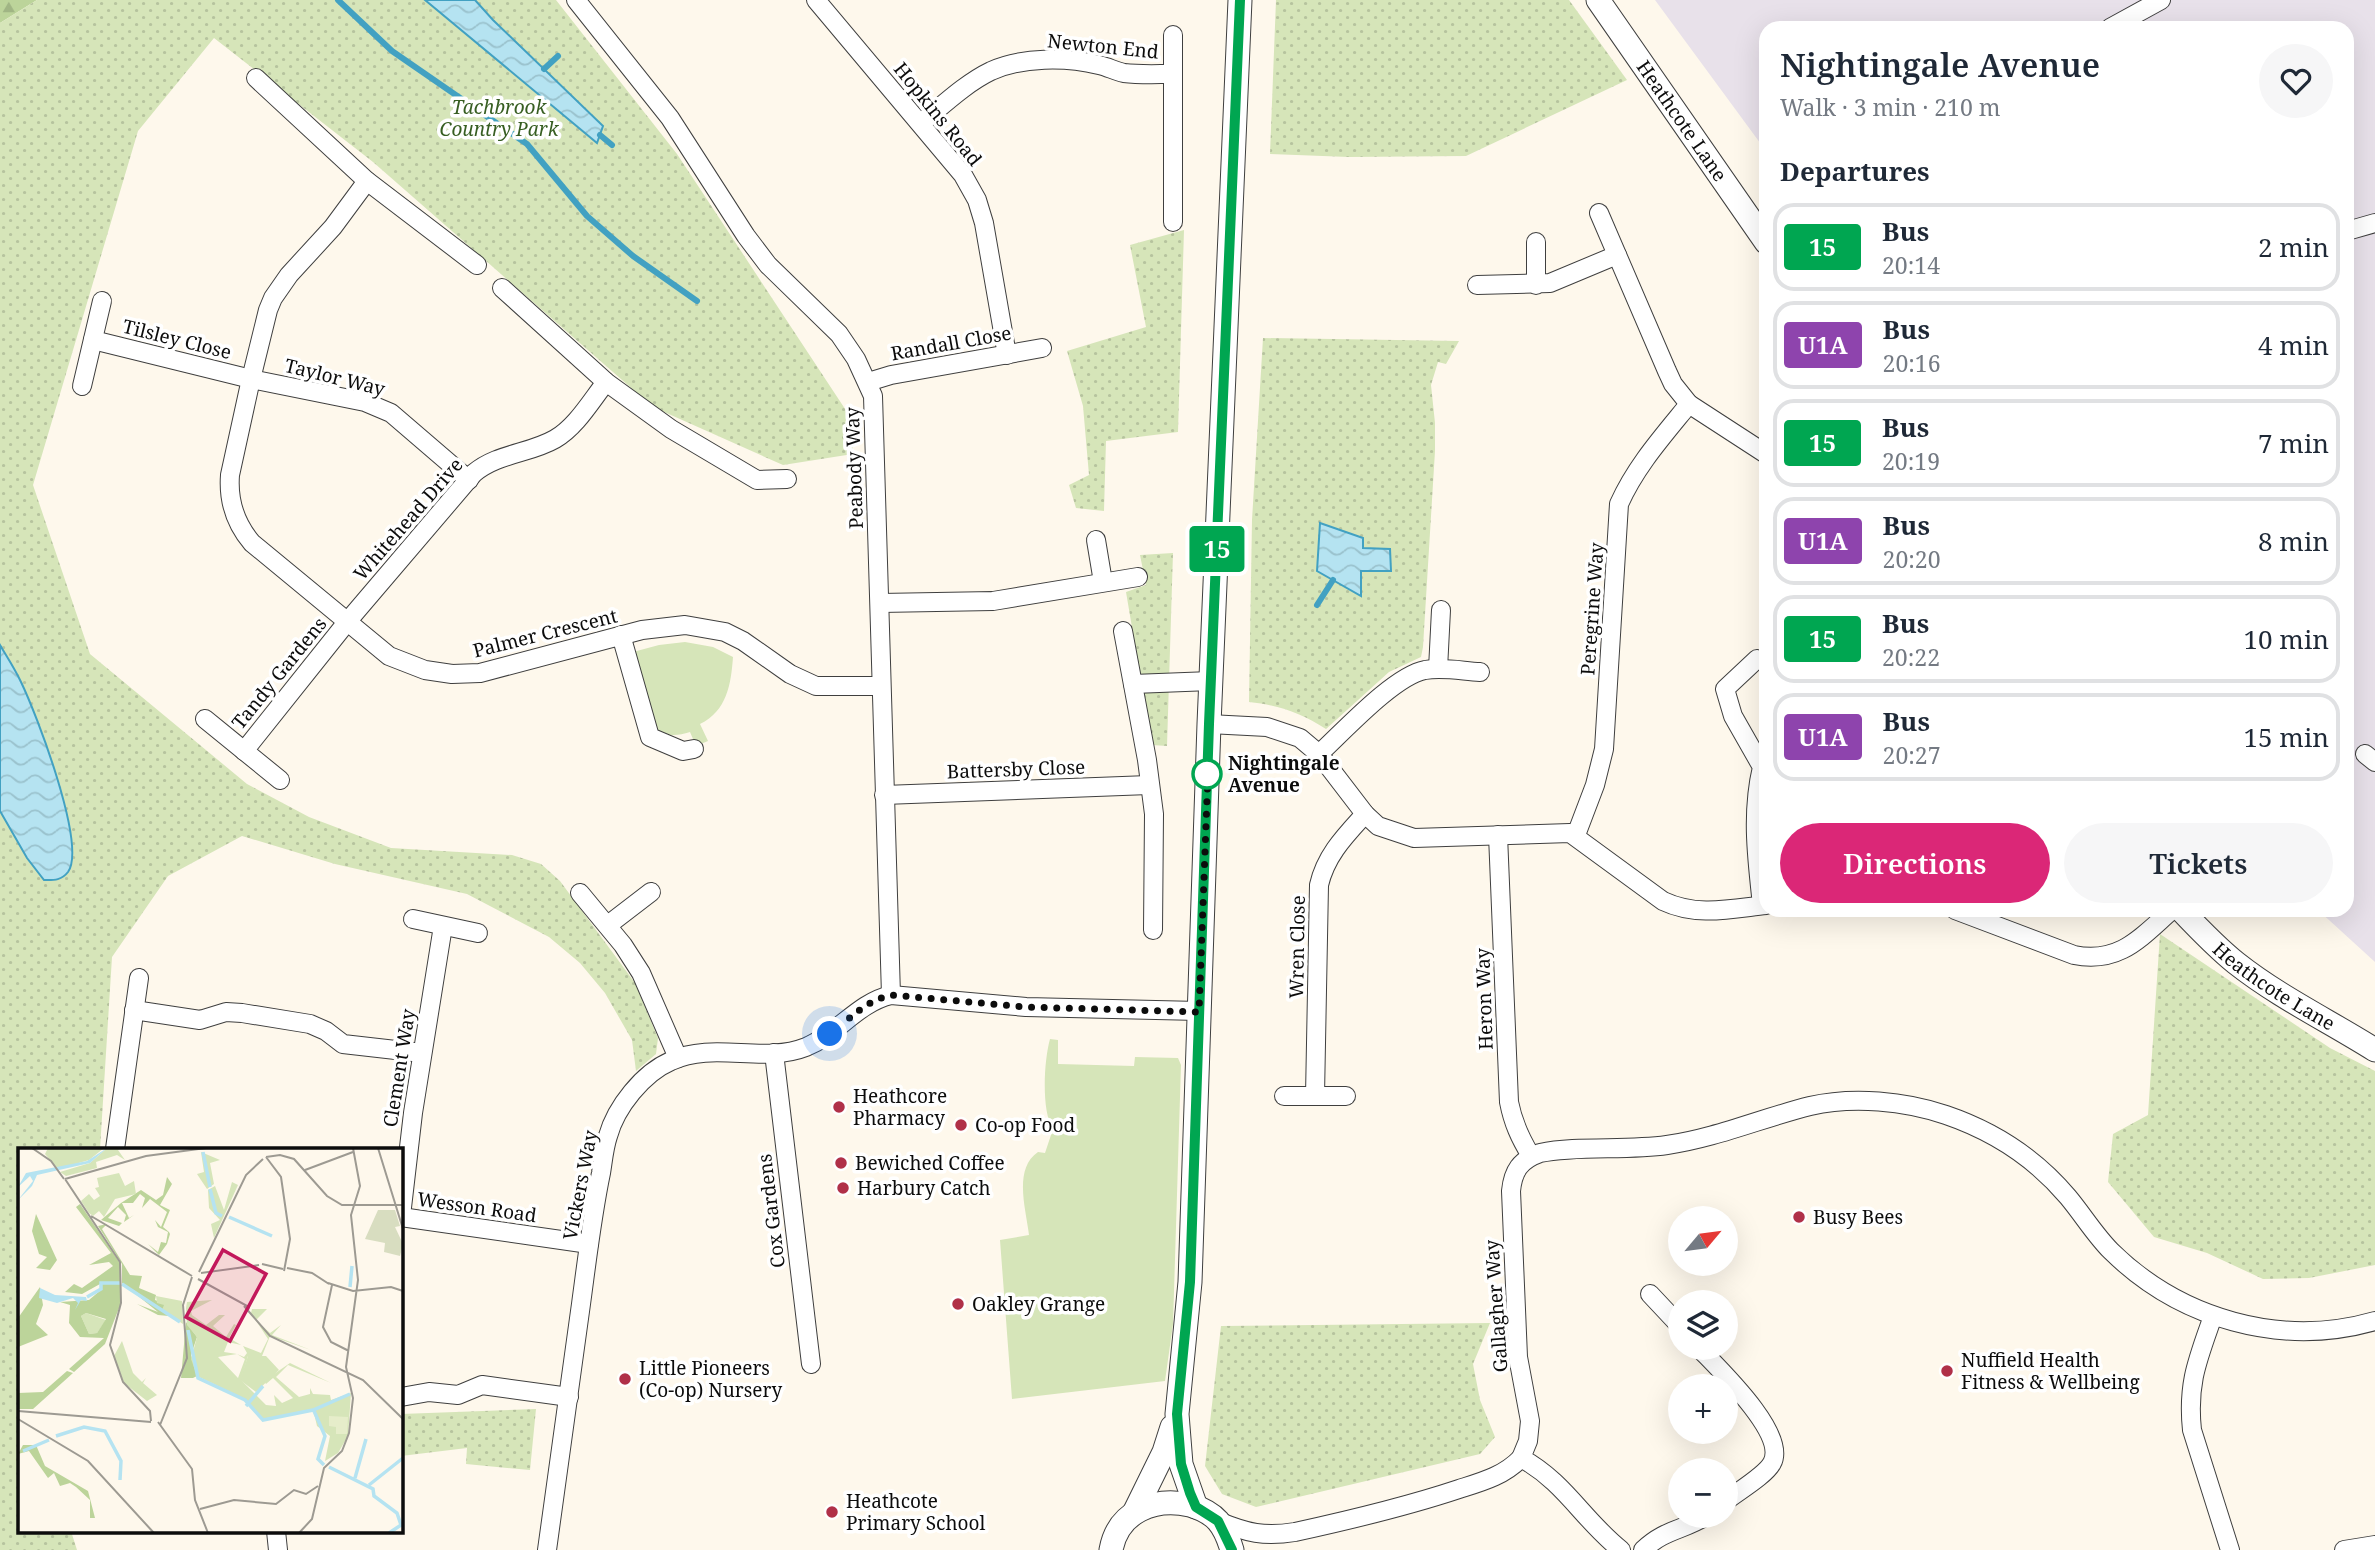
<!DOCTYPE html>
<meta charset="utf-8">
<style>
:root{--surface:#fff;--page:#f6f6f7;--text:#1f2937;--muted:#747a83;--line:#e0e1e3;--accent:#db2777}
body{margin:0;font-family:"Noto Serif",serif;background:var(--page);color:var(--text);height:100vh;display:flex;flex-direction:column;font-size:26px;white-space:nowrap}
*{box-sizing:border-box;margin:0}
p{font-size:23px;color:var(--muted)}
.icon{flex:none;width:38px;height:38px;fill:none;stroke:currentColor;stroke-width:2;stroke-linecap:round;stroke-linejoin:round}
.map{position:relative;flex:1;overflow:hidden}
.side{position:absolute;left:1759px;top:21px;width:595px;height:896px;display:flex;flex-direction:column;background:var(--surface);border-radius:21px;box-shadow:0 7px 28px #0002}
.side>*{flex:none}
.badge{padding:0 14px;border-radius:5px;font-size:24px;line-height:46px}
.needle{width:46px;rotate:61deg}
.buttons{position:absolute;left:1668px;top:1206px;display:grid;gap:14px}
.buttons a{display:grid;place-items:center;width:70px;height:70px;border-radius:50%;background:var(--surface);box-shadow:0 7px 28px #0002;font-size:35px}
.you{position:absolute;width:35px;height:35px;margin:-18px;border:5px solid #fff;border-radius:50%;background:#1a73e8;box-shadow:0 0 0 10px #1a73e833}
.map>.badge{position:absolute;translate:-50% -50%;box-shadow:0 0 0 4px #fff}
h2{padding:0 21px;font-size:26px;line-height:63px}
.round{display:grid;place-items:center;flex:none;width:74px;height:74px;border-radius:37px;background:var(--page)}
.headline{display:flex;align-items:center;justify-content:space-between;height:119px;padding:0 21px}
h1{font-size:33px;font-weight:600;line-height:52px}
.action{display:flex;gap:14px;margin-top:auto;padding:14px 21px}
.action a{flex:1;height:80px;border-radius:42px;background:var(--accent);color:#fff;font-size:28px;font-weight:600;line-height:80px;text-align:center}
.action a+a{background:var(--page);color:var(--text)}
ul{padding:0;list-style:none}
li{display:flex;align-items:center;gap:21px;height:88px;margin:0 14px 10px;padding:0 7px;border:4px solid var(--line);border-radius:21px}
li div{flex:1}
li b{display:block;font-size:26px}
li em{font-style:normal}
li .badge{min-width:77px;font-weight:700;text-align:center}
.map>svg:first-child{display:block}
</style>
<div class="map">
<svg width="2375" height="1550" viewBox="0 0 2375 1550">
<defs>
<pattern id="forest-firs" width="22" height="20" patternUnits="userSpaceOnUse" patternTransform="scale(1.75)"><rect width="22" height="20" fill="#bcd49a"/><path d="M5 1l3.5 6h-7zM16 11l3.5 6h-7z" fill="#a0b584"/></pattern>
<pattern id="park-dots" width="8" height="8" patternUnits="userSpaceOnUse" patternTransform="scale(1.75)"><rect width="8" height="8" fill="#d6e5b9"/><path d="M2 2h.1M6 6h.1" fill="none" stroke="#b6c39e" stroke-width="1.8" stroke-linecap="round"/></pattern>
<pattern id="water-waves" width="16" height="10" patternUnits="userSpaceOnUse" patternTransform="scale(1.75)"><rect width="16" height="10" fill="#b5e3f1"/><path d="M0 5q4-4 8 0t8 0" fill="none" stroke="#9ac2cd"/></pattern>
</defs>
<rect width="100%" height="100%" fill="#fef8ec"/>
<path fill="#e8e1ea" d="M1655,0H2375V962L2318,910H2347V28H1766V151Z"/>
<g fill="#d6e5b9">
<path d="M685,642L713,647L733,657C731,684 727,711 700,724L708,741L696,746L690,732C677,736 667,737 654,729L633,652L659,645Z"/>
<path d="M1050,1039L1058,1040V1064L1134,1066L1135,1057L1178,1058L1181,1065L1173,1324L1165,1381L1012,1399L1000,1240L1029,1235C1026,1209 1013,1169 1038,1152L1045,1153L1053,1129C1041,1111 1044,1060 1050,1039Z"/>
</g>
<path fill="url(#forest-firs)" d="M0,0H37L0,23Z"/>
<g fill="url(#park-dots)">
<path d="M37,0H556L677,154L853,421V454L783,465L653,407L373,162L214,38L138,131L33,485L90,654L247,784L309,817L391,848L512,855L541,864L560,881L635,983L658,1038L656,1054L636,1071L632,1040L605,993L580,963L549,937L467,894L335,864L242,836L168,876L112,957L100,1149H19V1531H71L77,1550H0V23Z"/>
<path d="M1276,0H1569L1627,80L1466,156L1349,157L1270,154Z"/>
<path d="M1184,230L1178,432L1106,441L1104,511L1076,508L1069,485L1089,475L1083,406L1067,351L1146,327L1130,245Z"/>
<path d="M1263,338L1459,341L1446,364L1438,362L1431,385L1435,423V451L1423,647L1421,657L1389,672L1326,729C1301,713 1279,705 1249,702L1252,520Z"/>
<path d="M1173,553L1167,746L1152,745L1126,592L1146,585L1140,555Z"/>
<path d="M2160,934L2330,1048L2375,1071V1265L2309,1278L2263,1279L2207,1253L2154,1237L2108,1182L2113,1134L2148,1115Z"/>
<path d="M1490,1323L1473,1364L1480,1400L1495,1437L1480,1454L1256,1507L1222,1494L1205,1466L1221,1326Z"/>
<path d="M536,1409L530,1470L466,1464L467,1448L401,1456V1414Z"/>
</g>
<g fill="url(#water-waves)" stroke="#42a1c2" stroke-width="2">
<path d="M425,0H475L493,20L603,126L597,143Z"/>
<path d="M1320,523L1363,538V548L1390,549L1391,571H1361V596L1317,571Z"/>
<path d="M0,645C7,657 15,669 21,682C36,713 87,845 68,872C61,881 53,880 44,880L27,858L0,811Z"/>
</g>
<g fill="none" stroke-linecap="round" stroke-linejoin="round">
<g stroke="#42a1c2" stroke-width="6">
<path d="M338,0L392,51L527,144L587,216L633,256L697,301"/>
<path d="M544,69L558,56"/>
<path d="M600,135L612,145"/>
<path d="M1317,605L1333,580"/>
</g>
<g stroke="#3f3f3f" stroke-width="20">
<g id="minor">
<path d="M576,0L670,118L746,236L768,265L839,334L856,359L873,396L891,995"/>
<path d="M816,0L963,175L977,200L984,223L1007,355"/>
<path d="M2110,28L2161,0"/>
<path d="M256,78L367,181L477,265"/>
<path d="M921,123C943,105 966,83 991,71C1022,57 1066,57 1099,65C1108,67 1115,71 1124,73C1140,75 1157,74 1173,74"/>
<path d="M367,181L333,227L289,275L273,298L268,310L251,379L230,475C228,501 235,523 252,543L389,656L425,670L452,674L480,673L642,630L685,625L725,632L743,641L790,674L816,686H880"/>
<path d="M1599,213L1667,371L1673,384L1689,404"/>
<path d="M1173,222V35"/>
<path d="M2347,231L2375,223"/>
<path d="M1536,242V285"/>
<path d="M1477,285L1550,283L1617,255"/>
<path d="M502,288L606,382L671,429L757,480L787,479"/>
<path d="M93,340L251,379L365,402L391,413L469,480"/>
<path d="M868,382L891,375L1042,348"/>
<path d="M82,386L102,301"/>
<path d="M1096,540L1103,582"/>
<path d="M880,603L993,601L1138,577"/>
<path d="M1123,631L1147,760L1154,814L1153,930"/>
<path d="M621,635L650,737L683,751L694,749"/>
<path d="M1757,659L1725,689L1733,716L1762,767C1751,813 1757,859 1762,905"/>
<path d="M1438,669L1441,610"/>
<path d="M1133,684L1211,681"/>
<path d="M205,719L280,780"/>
<path d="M1209,724L1267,727L1300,738L1319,754L1365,814L1378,826L1414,838L1570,833L1663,901C1697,917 1730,909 1766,905"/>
<path d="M244,751L347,622L474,473C498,453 529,454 555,439C576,427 591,401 606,382"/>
<path d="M1319,754C1344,731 1394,676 1425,670C1443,667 1462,671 1480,672"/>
<path d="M2365,754L2375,762"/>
<path d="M884,795L1149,785"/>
<path d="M1498,835L1509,1102C1513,1123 1520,1138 1531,1156"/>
<path d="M1576,835L1595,785L1604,749L1619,504C1636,466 1663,436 1689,404L1766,454"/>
<path d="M580,893L623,945L641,973L678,1058"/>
<path d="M1955,910L2074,955C2120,964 2141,937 2172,910"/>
<path d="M413,919L478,933"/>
<path d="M608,925L651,892"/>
<path d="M134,1010L200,1020L226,1012L242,1013L310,1024L326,1031L343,1044L422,1053"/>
<path d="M774,1053L811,1364"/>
<path d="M1284,1096H1346"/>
<path d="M1315,1096L1319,885C1326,855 1345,836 1365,814"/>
<path d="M115,1149L139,978"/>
<path d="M401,1216L413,1113L443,926"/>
<path d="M401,1217L589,1244"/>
<path d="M1650,1294L1680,1326"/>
<path d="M2213,1316C2198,1359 2187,1383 2192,1430L2230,1550"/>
<path d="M1699,1348C1718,1368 1788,1434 1772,1463C1766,1475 1737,1492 1726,1501"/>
<path d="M401,1397L429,1392L458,1395L482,1385L569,1397"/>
<path d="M1218,1521C1247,1533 1264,1537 1295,1532C1350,1520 1405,1507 1459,1489C1481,1482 1504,1476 1521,1458"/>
<path d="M276,1531L278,1550"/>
<path d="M547,1550C558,1468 570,1386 581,1304C587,1260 592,1216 601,1173C603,1161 604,1148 608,1136C616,1107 643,1073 671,1061C713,1041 763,1064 806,1047C838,1034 857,1003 891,995L1026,1007L1199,1011"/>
<path d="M1621,1550C1583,1520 1565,1482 1521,1458L1528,1441L1530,1421L1518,1357L1511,1191C1513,1171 1520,1160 1540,1153C1578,1145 1626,1151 1667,1145C1716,1138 1762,1118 1810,1106C1853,1096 1905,1101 1946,1115C1993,1131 2036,1159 2068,1197C2083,1215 2095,1235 2111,1251C2180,1319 2281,1348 2375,1321"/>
<path d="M1643,1550C1665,1529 1682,1531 1706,1516"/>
<path d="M2344,1550L2375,1545"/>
</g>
</g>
<g stroke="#3f3f3f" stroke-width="25">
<g id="tertiary">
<path id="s1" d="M1598,0L1766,242"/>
<path id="s2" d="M2181,910C2199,929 2216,947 2236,963C2279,997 2329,1021 2375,1050"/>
<path d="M1196,1507L1181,1464L1177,1414L1190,1282L1209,724L1240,0"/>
<path d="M1134,1513L1164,1452L1172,1427"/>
<path d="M1111,1550C1118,1511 1155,1497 1190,1505C1200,1508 1211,1513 1218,1521C1225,1529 1229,1540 1232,1550"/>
</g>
</g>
<use href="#minor" stroke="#fff" stroke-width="18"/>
<use href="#tertiary" stroke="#fff" stroke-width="23"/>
</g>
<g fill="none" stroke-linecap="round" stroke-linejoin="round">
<g stroke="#fff" stroke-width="16">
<path id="line" d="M1232,1550L1218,1521L1196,1507L1190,1493L1181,1464L1177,1414L1190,1282L1209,724L1240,0"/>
</g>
<use href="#line" stroke="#00a651" stroke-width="10"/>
<path stroke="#0c0c0c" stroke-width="7" stroke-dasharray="0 12.6" d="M830,1034C850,1019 865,1001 891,995L1026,1007L1199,1012L1208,772L1207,774"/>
</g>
<circle fill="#fff" stroke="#00a651" stroke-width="3.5" cx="1207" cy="774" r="14"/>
<g fill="#b03048" stroke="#fff" stroke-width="2.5">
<circle cx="839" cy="1107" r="7"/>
<circle cx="961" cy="1125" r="7"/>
<circle cx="841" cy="1163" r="7"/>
<circle cx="843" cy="1188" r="7"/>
<circle cx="1799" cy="1217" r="7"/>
<circle cx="958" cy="1304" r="7"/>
<circle cx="1947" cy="1371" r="7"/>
<circle cx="625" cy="1379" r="7"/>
<circle cx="832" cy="1512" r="7"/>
</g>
<g text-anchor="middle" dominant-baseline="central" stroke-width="7" stroke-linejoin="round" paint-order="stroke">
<g font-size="19" fill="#0c0c0c" stroke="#fff">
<text transform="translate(1103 46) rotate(6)">Newton End</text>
<text transform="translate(938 114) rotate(51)">Hopkins Road</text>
<text stroke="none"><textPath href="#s1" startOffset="147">Heathcote Lane</textPath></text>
<text transform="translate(177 339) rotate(14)">Tilsley Close</text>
<text transform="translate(951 343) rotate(-10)">Randall Close</text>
<text transform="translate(335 377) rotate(14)">Taylor Way</text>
<text transform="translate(854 468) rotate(-92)">Peabody Way</text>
<text transform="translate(408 519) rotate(-49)">Whitehead Drive</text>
<text transform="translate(1592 609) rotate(-86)">Peregrine Way</text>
<text transform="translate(545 633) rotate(-14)">Palmer Crescent</text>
<text transform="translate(279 673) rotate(-51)">Tandy Gardens</text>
<text transform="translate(1016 769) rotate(-2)">Battersby Close</text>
<text transform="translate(1297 947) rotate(-89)">Wren Close</text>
<text stroke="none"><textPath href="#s2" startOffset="121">Heathcote Lane</textPath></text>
<text transform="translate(1484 999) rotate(-92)">Heron Way</text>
<text transform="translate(399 1068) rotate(-81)">Clement Way</text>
<text transform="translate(580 1185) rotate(-79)">Vickers Way</text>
<text transform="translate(477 1207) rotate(8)">Wesson Road</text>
<text transform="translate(771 1211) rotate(-97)">Cox Gardens</text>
<text transform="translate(1496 1306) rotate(-94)">Gallagher Way</text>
</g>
<g font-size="19" font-style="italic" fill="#375e22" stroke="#fff">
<text x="499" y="107">Tachbrook<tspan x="499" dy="22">Country Park</tspan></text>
</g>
<g font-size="19" font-weight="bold" fill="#0c0c0c" stroke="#fff" text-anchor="start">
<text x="1228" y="763">Nightingale<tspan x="1228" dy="22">Avenue</tspan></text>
</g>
<g font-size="19" fill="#0c0c0c" stroke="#fff" text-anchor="start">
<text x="853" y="1096">Heathcore<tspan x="853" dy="22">Pharmacy</tspan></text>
<text x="975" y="1125">Co-op Food</text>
<text x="855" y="1163">Bewiched Coffee</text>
<text x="857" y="1188">Harbury Catch</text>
<text x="1813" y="1217">Busy Bees</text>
<text x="972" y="1304">Oakley Grange</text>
<text x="1961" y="1360">Nuffield Health<tspan x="1961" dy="22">Fitness &amp; Wellbeing</tspan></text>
<text x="639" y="1368">Little Pioneers<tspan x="639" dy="22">(Co-op) Nursery</tspan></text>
<text x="846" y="1501">Heathcote<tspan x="846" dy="22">Primary School</tspan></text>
</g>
</g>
<g transform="translate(18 1148)">
<rect width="385" height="385" fill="#fef8ec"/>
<path d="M183,4L202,12L192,15L196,36L189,41L179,26L186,24ZM214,34L220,37L196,90L193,76L202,72L191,60L190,42L197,38L206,62ZM68,165L88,172L79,185L71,186L63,168ZM230,208H248L261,222L238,244L222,232Z" fill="#d6e5b9"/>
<path d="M149,29L154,36L142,57L152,62L145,79L151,84L152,86L149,96L141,107L130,96L140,104L143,94L148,95L150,84L140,79L137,72L143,79L149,64L132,51L124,60L127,50L122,46L115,55H104L111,70L116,67L106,74L108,67L100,59L90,70L104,75L101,78L83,72L103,55L123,42L138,52L145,47ZM62,56L102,115L103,155L87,196L56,224L51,221L86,190L62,189L51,175L52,157L42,154L71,152L84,141L82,136L64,146L47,144L56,136L64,140L95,118L91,114L71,117L93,105L58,59ZM68,165L88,171L79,185L71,186L63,168ZM18,66L39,112L32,122L18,120L29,109L21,106L14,83ZM89,76L84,81L112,127L124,128L121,140L138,147L137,152L147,156L151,168L140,167L119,156L140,164L104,135V116L80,78ZM22,139L25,157L18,176L30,187L0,199V170ZM168,174L179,189L173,207L179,228L175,230H163ZM49,223L55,225L15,261H0V245L25,244ZM5,297H18L27,318L70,343L77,370H72V352L58,339L52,335L42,338L36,325L30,330L11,303L0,306Z" fill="#bcd49a" fill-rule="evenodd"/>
<path d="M360,62H377L382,78L377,79L385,96L382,108L366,104L367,95L347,91Z" fill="#d8ddc0"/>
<path d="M30,0H86L71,12L40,21L27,6ZM89,0H105L100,2L107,12L99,7L78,14L79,20L48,28L42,24L72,15ZM101,25L107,38L116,33L118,46L97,51L86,69L81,63L75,68L71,65L63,53L71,46L76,52L82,48L77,40L81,39L79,30ZM138,148L164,153L165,176L144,162L146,157L139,155ZM194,152L173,163L174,167L188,177L201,167H207L195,178L208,189L216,176L218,177L211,190L223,197L210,194L206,204L219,206L200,209L220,230L227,211L219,206L226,209L229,205L225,198L243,205L250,191L233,165L234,161H249L238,172L252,185L263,177L254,187L293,202L252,188L244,208H230L223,232L248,257L258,258L256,247L264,255L275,250L255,230L248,236L246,233L272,215L313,235L270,217L258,229L281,249L292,246V240L295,246L312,247L313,252L333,245L330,288L320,305L307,313L312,288L299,278L295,261L245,271L227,251L179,228L173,211L179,189L169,177L168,160L169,154ZM104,193L115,225L124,234L128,230L125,235L139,247L129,253L106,235L96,208Z" fill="#d6e5b9"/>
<path d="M311,268L330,269L329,286H318V279L311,278Z" fill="#e6edca"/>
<path d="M89,0L72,15L19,27L14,38L0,52L15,33L12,28L0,39L8,25L69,13ZM22,140L37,147L68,149L69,153L63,152L57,162L60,155L55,150L39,155L21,150Z" fill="#b5e3f1"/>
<path fill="none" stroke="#b5e3f1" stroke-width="3.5" d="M185,4L192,39M192,41L198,65L204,68M211,69L254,88M104,136L162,174M332,139L334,118M69,149L83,141V135H102M170,182L180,230L227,252L245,272L295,262L332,246M228,258L245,238M296,263L307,288L300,311L306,317M38,288L66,279L87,283L103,313L102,332M5,303L31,292M311,319L355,341L356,348L379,365L383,377L371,385M337,330L348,291M351,337L385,310"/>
<path fill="none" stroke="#9d9a92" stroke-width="2" d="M14,0L33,13L46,31M360,0L385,81M248,9L262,7L276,11L309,48L324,57H385M248,9L263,29L272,91L266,123M287,22L335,4M47,31L102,114L103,155L92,197L105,234L132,263L133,273M47,31L128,8L188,0M73,68L174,128M244,116L265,121M269,120L294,125L311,136M181,124L228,27L245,11M183,125L241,117M180,131L231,159L230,162M310,135L335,143L373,139L385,143M314,137L305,179L313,194L331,203M226,158L252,188L345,232L385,271M0,263L133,274M0,271L70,313L136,385M140,274L174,321L177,352L190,385M142,277L169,210L165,157L174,129M182,361L216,352L258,356L276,342L288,346L300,338M281,385L294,371L306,320L324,303L331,285L335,250L328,219L340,132L333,67L342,38L335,0"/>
<path fill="#c2185b" fill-opacity="0.15" stroke="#c2185b" stroke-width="3.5" d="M205,102L248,126L212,193L168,169Z"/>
<rect width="385" height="385" fill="none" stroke="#0c0c0c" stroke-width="3.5"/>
</g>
</svg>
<div class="buttons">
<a><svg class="needle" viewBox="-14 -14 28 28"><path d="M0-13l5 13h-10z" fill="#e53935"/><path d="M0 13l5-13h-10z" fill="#747a83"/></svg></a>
<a><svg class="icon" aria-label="layers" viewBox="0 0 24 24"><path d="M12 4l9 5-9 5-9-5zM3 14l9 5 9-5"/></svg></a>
<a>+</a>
<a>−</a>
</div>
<div class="you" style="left:830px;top:1034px"></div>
<b class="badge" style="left:1217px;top:549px;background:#00a651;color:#fff">15</b>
<section class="side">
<div class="headline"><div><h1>Nightingale Avenue</h1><p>Walk · 3 min · 210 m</p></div><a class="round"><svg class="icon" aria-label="heart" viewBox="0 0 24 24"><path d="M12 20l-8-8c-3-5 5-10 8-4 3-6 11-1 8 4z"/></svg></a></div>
<h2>Departures</h2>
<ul>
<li><span class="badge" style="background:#00a651;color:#fff">15</span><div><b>Bus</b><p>20:14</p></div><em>2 min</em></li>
<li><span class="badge" style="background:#8e44ad;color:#fff">U1A</span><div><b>Bus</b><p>20:16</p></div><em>4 min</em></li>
<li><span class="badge" style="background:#00a651;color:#fff">15</span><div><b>Bus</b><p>20:19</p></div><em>7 min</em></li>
<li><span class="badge" style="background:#8e44ad;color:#fff">U1A</span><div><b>Bus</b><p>20:20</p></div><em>8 min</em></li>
<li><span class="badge" style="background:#00a651;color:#fff">15</span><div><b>Bus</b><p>20:22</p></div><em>10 min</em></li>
<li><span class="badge" style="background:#8e44ad;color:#fff">U1A</span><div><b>Bus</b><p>20:27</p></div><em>15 min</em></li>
</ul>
<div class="action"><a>Directions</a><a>Tickets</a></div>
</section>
</div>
